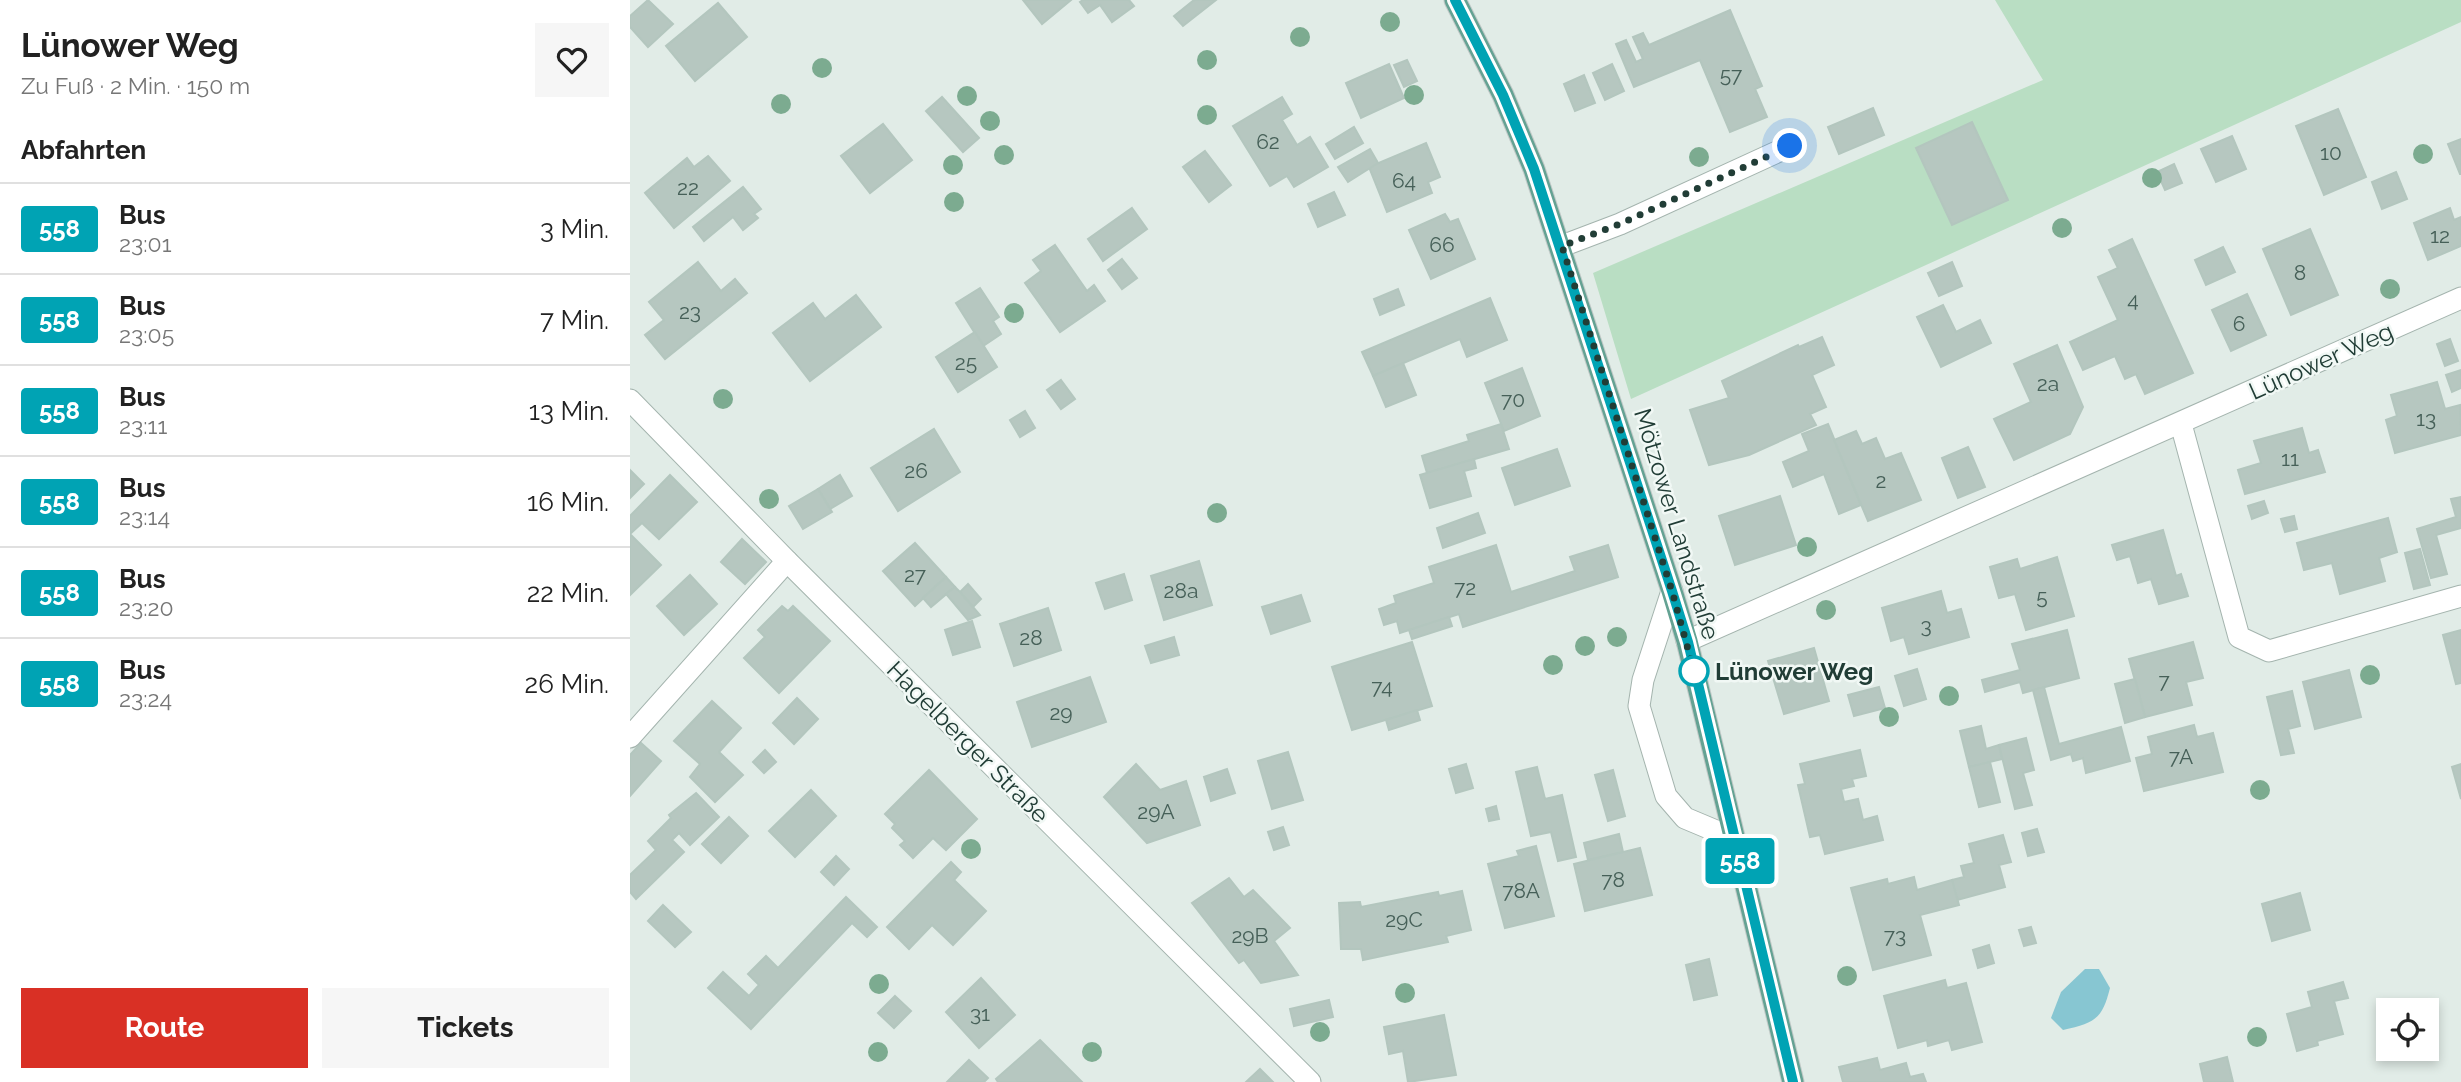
<!DOCTYPE html>
<html lang="de">
<meta charset="utf-8">
<style>
:root{--surface:#fff;--page:#f6f6f6;--text:#222;--muted:#767676;--line:#e0e0e0;--accent:#d93025}
body{margin:0;font-family:Raleway,sans-serif;background:var(--page);color:var(--text);height:100vh;display:flex;flex-direction:column;font-size:26px;white-space:nowrap}
*{box-sizing:border-box;margin:0}
p{font-size:23px;color:var(--muted)}
.icon{flex:none;width:38px;height:38px;fill:none;stroke:currentColor;stroke-width:2;stroke-linecap:round;stroke-linejoin:round}
.map{position:relative;flex:1;overflow:hidden}
.side{display:flex;flex-direction:column;background:var(--surface);width:630px}
.side>*{flex:none}
.badge{padding:0 14px;border-radius:5px;font-size:24px;line-height:46px}
.controls{position:absolute;left:1746px;top:998px;display:grid;gap:14px}
.controls a{display:grid;place-items:center;width:63px;height:63px;border-radius:0px;background:var(--surface);box-shadow:0 4px 10px #0003;font-size:35px}
.you{position:absolute;width:35px;height:35px;margin:-18px;border:5px solid #fff;border-radius:50%;background:#1a73e8;box-shadow:0 0 0 10px #1a73e833}
.map>.badge{position:absolute;translate:-50% -50%;box-shadow:0 0 0 4px #fff}
h2{padding:0 21px;font-size:26px;line-height:63px}
.round{display:grid;place-items:center;flex:none;width:74px;height:74px;border-radius:0px;background:var(--page)}
.headline{display:flex;align-items:center;justify-content:space-between;height:119px;padding:0 21px}
h1{font-size:33px;font-weight:700;line-height:52px}
.primary-button{display:flex;gap:14px;margin-top:auto;padding:14px 21px}
.primary-button a{flex:1;height:80px;border-radius:0px;background:var(--accent);color:#fff;font-size:28px;font-weight:700;line-height:80px;text-align:center}
.primary-button a+a{background:var(--page);color:var(--text)}
ul{padding:0;list-style:none}
li{display:flex;align-items:center;gap:21px;height:91px;padding:0 21px;border-top:2px solid var(--line)}
li div{flex:1}
li b{display:block;font-size:26px}
li em{font-style:normal}
li .badge{min-width:77px;font-weight:700;text-align:center}
main{display:flex;flex:1;min-height:0}
.map>svg:first-child{display:block}
</style>
<main>
<section class="side">
<div class="headline"><div><h1>Lünower Weg</h1><p>Zu Fuß · 2 Min. · 150 m</p></div><a class="round"><svg class="icon" aria-label="heart" viewBox="0 0 24 24"><path d="M12 20l-8-8c-3-5 5-10 8-4 3-6 11-1 8 4z"/></svg></a></div>
<h2>Abfahrten</h2>
<ul>
<li><span class="badge" style="background:#00a3b4;color:#fff">558</span><div><b>Bus</b><p>23:01</p></div><em>3 Min.</em></li>
<li><span class="badge" style="background:#00a3b4;color:#fff">558</span><div><b>Bus</b><p>23:05</p></div><em>7 Min.</em></li>
<li><span class="badge" style="background:#00a3b4;color:#fff">558</span><div><b>Bus</b><p>23:11</p></div><em>13 Min.</em></li>
<li><span class="badge" style="background:#00a3b4;color:#fff">558</span><div><b>Bus</b><p>23:14</p></div><em>16 Min.</em></li>
<li><span class="badge" style="background:#00a3b4;color:#fff">558</span><div><b>Bus</b><p>23:20</p></div><em>22 Min.</em></li>
<li><span class="badge" style="background:#00a3b4;color:#fff">558</span><div><b>Bus</b><p>23:24</p></div><em>26 Min.</em></li>
</ul>
<div class="primary-button"><a>Route</a><a>Tickets</a></div>
</section>
<div class="map">
<svg width="1831" height="1082" viewBox="0 0 1831 1082">
<rect width="100%" height="100%" fill="#e1ece7"/>
<path fill="#b9dec3" d="M1365,0H1831V22L1001,399L963,273L1413,80Z"/>
<path fill="#87c6d2" d="M1455,969H1469L1480,988C1472,1020 1464,1023 1433,1030L1421,1018L1431,992Z"/>
<g fill="#b6c7c0" stroke="#b3c6be" stroke-width="2">
<path d="M18,0L43,24L18,47L0,27V16Z"/>
<path d="M393,0H441L412,24Z"/>
<path d="M453,0H499L504,6L482,22L470,5L458,13L450,2Z"/>
<path d="M564,0H586L553,26L544,16Z"/>
<path d="M88,3L117,37L65,81L36,46Z"/>
<path d="M1100,10L1132,86L1125,89L1137,117L1100,132L1070,60L1004,87L986,44L996,40L1006,62L1013,59L1003,37L1013,33L1019,45Z"/>
<path d="M777,60L787,81L774,87L764,65Z"/>
<path d="M759,64L774,98L731,118L716,83Z"/>
<path d="M982,64L994,91L975,100L963,73Z"/>
<path d="M954,75L965,103L945,111L934,84Z"/>
<path d="M312,97L349,138L333,152L296,111Z"/>
<path d="M652,97L662,114L652,120L667,145L680,137L698,167L664,187L657,176L640,186L603,126Z"/>
<path d="M1243,108L1254,135L1209,154L1198,127Z"/>
<path d="M1708,109L1736,177L1694,195L1666,126Z"/>
<path d="M1342,122L1378,200L1322,225L1286,148Z"/>
<path d="M253,124L282,160L240,193L211,156Z"/>
<path d="M724,127L733,143L705,159L696,144Z"/>
<path d="M1602,136L1616,169L1586,182L1571,149Z"/>
<path d="M1831,139V174H1830L1818,144Z"/>
<path d="M796,143L810,177L798,182L802,193L757,212L739,167Z"/>
<path d="M740,149L748,163L718,182L708,167Z"/>
<path d="M575,151L601,185L579,202L553,167Z"/>
<path d="M78,156L100,181L44,228L15,193L57,158L64,167Z"/>
<path d="M1544,164L1552,183L1535,190L1527,172Z"/>
<path d="M1766,172L1777,199L1752,209L1742,182Z"/>
<path d="M113,187L131,209L124,214L128,218L113,230L103,217L74,241L63,227Z"/>
<path d="M704,192L715,215L688,227L678,204Z"/>
<path d="M502,208L517,229L473,261L458,239Z"/>
<path d="M1820,208L1824,220L1831,217V246L1798,260L1784,223Z"/>
<path d="M815,214L820,222L828,219L845,259L801,279L779,230Z"/>
<path d="M1680,229L1708,295L1661,315L1633,249Z"/>
<path d="M1502,239L1563,373L1515,394L1506,374L1495,379L1485,356L1453,370L1440,342L1488,320L1468,277L1488,268L1479,250Z"/>
<path d="M425,245L457,291L464,285L475,301L430,332L395,283L411,271L403,260Z"/>
<path d="M1593,247L1605,272L1576,285L1565,260Z"/>
<path d="M492,259L507,278L492,289L478,270Z"/>
<path d="M68,262L91,291L105,279L117,293L35,359L15,335L34,320L19,302Z"/>
<path d="M1322,262L1332,286L1309,296L1298,273Z"/>
<path d="M350,288L369,317L363,321L371,334L353,346L326,303Z"/>
<path d="M768,289L774,305L750,315L744,299Z"/>
<path d="M1617,294L1636,335L1601,351L1582,310Z"/>
<path d="M226,295L251,327L180,381L143,333L183,303L195,319Z"/>
<path d="M860,298L877,340L837,357L830,339L743,376L732,352Z"/>
<path d="M1313,305L1326,332L1350,320L1361,343L1311,367L1287,317Z"/>
<path d="M345,332L367,367L328,392L306,357Z"/>
<path d="M1192,337L1204,365L1182,375L1196,407L1180,414L1186,425L1119,455L1079,465L1060,410L1099,398L1092,381L1168,345L1169,347Z"/>
<path d="M1820,339L1828,361L1815,366L1807,344Z"/>
<path d="M1427,345L1453,407L1440,434L1384,460L1364,419L1401,402L1384,364Z"/>
<path d="M773,363L786,395L756,407L743,376Z"/>
<path d="M892,368L910,416L874,431L855,383Z"/>
<path d="M1831,370V388L1822,392L1816,375Z"/>
<path d="M431,380L445,399L431,409L417,390Z"/>
<path d="M1807,382L1815,409L1830,405L1831,435L1765,453L1756,420L1767,416L1761,395Z"/>
<path d="M395,411L405,428L390,437L380,420Z"/>
<path d="M871,424L879,449L797,473L792,456L839,441L837,435Z"/>
<path d="M1198,424L1231,505L1209,514L1194,474L1163,487L1153,462L1179,451L1172,434Z"/>
<path d="M1672,428L1679,453L1688,450L1695,472L1615,494L1608,470L1631,463L1624,441Z"/>
<path d="M304,429L330,472L268,511L241,468Z"/>
<path d="M1226,431L1232,444L1246,438L1255,459L1271,453L1291,500L1238,521L1204,440Z"/>
<path d="M1338,447L1355,487L1328,498L1312,458Z"/>
<path d="M927,449L940,486L885,505L872,468Z"/>
<path d="M844,459L846,468L834,471L841,496L800,508L790,475Z"/>
<path d="M0,470L14,484L0,498Z"/>
<path d="M40,475L67,502L29,539L12,523L0,534L31,565L0,595V516Z"/>
<path d="M210,475L222,496L200,509L188,489Z"/>
<path d="M188,489L202,512L173,529L159,506Z"/>
<path d="M1150,496L1166,545L1105,565L1089,516Z"/>
<path d="M1831,497V528L1806,535L1817,574L1801,578L1787,529L1826,517L1821,499Z"/>
<path d="M1634,501L1638,513L1622,519L1618,506Z"/>
<path d="M848,513L855,533L813,548L807,528Z"/>
<path d="M1664,516L1667,529L1655,532L1651,519Z"/>
<path d="M1758,518L1767,552L1749,558L1755,581L1710,594L1702,563L1674,570L1667,543Z"/>
<path d="M1533,530L1546,576L1551,574L1558,596L1529,604L1521,579L1508,583L1500,556L1487,560L1482,545Z"/>
<path d="M112,539L136,562L115,584L91,562Z"/>
<path d="M285,543L316,577L285,606L253,571Z"/>
<path d="M866,545L881,592L945,571L940,557L978,545L988,577L833,627L829,614L770,633L767,621L754,625L749,609L766,603L764,596L804,583L799,567Z"/>
<path d="M1790,549L1800,585L1784,589L1775,553Z"/>
<path d="M1427,557L1444,616L1396,630L1385,594L1369,598L1360,567L1387,559L1390,569Z"/>
<path d="M569,561L582,605L534,620L521,576Z"/>
<path d="M494,574L502,600L475,609L466,583Z"/>
<path d="M60,575L87,604L54,635L27,606Z"/>
<path d="M316,577L325,587L301,607L293,598Z"/>
<path d="M338,584L351,599L343,607L330,592Z"/>
<path d="M325,587L330,592L350,615L338,620L316,594Z"/>
<path d="M1311,591L1317,613L1331,609L1339,637L1279,654L1274,637L1261,641L1252,608Z"/>
<path d="M671,595L680,621L641,634L632,607Z"/>
<path d="M152,606L158,611L163,606L200,641L149,693L114,658L135,637L128,630Z"/>
<path d="M418,608L431,650L384,666L370,624Z"/>
<path d="M819,617L822,626L782,639L779,630Z"/>
<path d="M342,621L350,647L323,655L315,630Z"/>
<path d="M1437,630L1449,678L1393,693L1390,682L1355,692L1352,680L1390,670L1382,644Z"/>
<path d="M1831,630V683L1826,684L1813,635Z"/>
<path d="M544,637L549,655L521,663L515,646Z"/>
<path d="M782,642L802,706L722,730L702,667Z"/>
<path d="M1563,642L1573,678L1556,682L1562,705L1515,717L1499,659Z"/>
<path d="M1184,648L1199,701L1154,714L1138,661Z"/>
<path d="M1287,669L1296,699L1274,706L1265,676Z"/>
<path d="M1719,670L1731,717L1685,729L1673,682Z"/>
<path d="M460,677L476,722L402,747L387,702Z"/>
<path d="M1505,679L1515,717L1495,723L1485,684Z"/>
<path d="M1249,687L1255,708L1224,716L1218,695Z"/>
<path d="M1414,687L1429,744L1491,727L1500,761L1456,773L1453,758L1443,761L1441,754L1421,760L1403,690Z"/>
<path d="M1662,691L1670,726L1658,729L1664,753L1651,755L1637,697Z"/>
<path d="M167,698L188,719L164,744L143,723Z"/>
<path d="M82,701L111,728L89,752L113,775L85,802L60,777L70,764L44,741Z"/>
<path d="M787,710L790,720L759,730L756,720Z"/>
<path d="M1564,725L1567,737L1583,733L1593,772L1514,791L1506,758L1522,754L1518,737Z"/>
<path d="M1351,726L1356,749L1369,745L1372,759L1339,767L1330,731Z"/>
<path d="M1396,738L1404,770L1393,773L1402,805L1385,809L1369,745Z"/>
<path d="M11,743L31,761L0,796V755Z"/>
<path d="M135,750L146,762L134,773L123,762Z"/>
<path d="M1230,750L1236,776L1222,779L1224,786L1211,789L1214,802L1228,799L1233,820L1247,816L1253,840L1195,854L1190,835L1180,837L1168,785L1175,784L1170,764Z"/>
<path d="M658,752L673,800L642,809L628,761Z"/>
<path d="M1360,762L1370,802L1349,807L1339,767Z"/>
<path d="M506,764L530,790L556,781L570,825L517,843L474,797Z"/>
<path d="M836,764L843,788L826,793L819,769Z"/>
<path d="M1831,764V799L1822,767Z"/>
<path d="M907,767L915,799L932,795L946,857L928,861L921,832L901,836L886,772Z"/>
<path d="M597,769L605,793L581,801L574,777Z"/>
<path d="M299,770L347,819L316,850L303,838L283,858L270,845L275,841L262,828L265,824L255,814Z"/>
<path d="M983,770L995,816L978,821L965,775Z"/>
<path d="M181,790L206,816L165,857L139,831Z"/>
<path d="M66,793L89,817L60,845L49,833L42,840L54,852L6,899L0,892V875L26,850L18,841L41,818L39,815Z"/>
<path d="M866,806L869,819L859,821L856,809Z"/>
<path d="M99,817L118,836L91,863L72,844Z"/>
<path d="M653,827L659,845L644,850L638,832Z"/>
<path d="M1407,829L1414,852L1398,856L1392,833Z"/>
<path d="M989,834L993,852L958,860L954,843Z"/>
<path d="M1373,835L1381,862L1369,865L1375,887L1327,900L1322,880L1334,877L1331,866L1344,863L1339,844Z"/>
<path d="M906,846L924,916L875,928L858,864L889,856L887,851Z"/>
<path d="M1010,848L1022,895L955,911L944,864Z"/>
<path d="M206,856L219,869L204,885L191,872Z"/>
<path d="M321,862L331,872L324,880L356,911L323,945L302,925L279,949L257,927Z"/>
<path d="M1284,877L1287,890L1322,880L1329,905L1290,915L1301,955L1243,970L1221,888L1257,879L1258,884Z"/>
<path d="M599,878L614,897L623,890L660,928L644,941L668,975L631,983L614,960L609,963L562,903Z"/>
<path d="M832,891L841,930L816,936L818,942L733,960L731,949H711L709,903L730,902L731,907L808,892L809,896Z"/>
<path d="M1670,893L1680,930L1642,941L1632,904Z"/>
<path d="M216,897L247,927L237,937L222,923L121,1029L78,988L93,972L119,996L129,985L118,974L136,956L148,968Z"/>
<path d="M33,905L61,932L45,947L18,921Z"/>
<path d="M1401,927L1406,943L1394,946L1389,930Z"/>
<path d="M1359,945L1364,963L1348,968L1343,950Z"/>
<path d="M1079,959L1087,995L1064,1000L1056,965Z"/>
<path d="M351,978L385,1015L349,1048L316,1012Z"/>
<path d="M1315,980L1317,988L1336,983L1352,1042L1322,1050L1319,1040L1298,1046L1297,1040L1268,1048L1254,996Z"/>
<path d="M1713,982L1718,998L1704,1001L1713,1034L1687,1041L1688,1045L1667,1051L1657,1014L1682,1007L1678,992Z"/>
<path d="M265,996L281,1011L264,1028L248,1013Z"/>
<path d="M699,1000L703,1017L664,1026L660,1009Z"/>
<path d="M814,1015L826,1075L778,1082L773,1051L759,1054L754,1027Z"/>
<path d="M410,1040L452,1082H368L366,1079Z"/>
<path d="M1597,1057L1603,1082H1574L1570,1064Z"/>
<path d="M1247,1058L1250,1070L1276,1063L1280,1077L1293,1074L1296,1082H1213L1209,1067Z"/>
<path d="M339,1060L358,1078L354,1082H317Z"/>
<path d="M630,1069L643,1082H616Z"/>
</g>
<g fill="none" stroke-linecap="round" stroke-linejoin="round">
<g stroke="#a4b4ae" stroke-width="23">
<g id="minor">
<path d="M932,246L990,224L1160,146"/>
<path d="M0,400L157,561L680,1082"/>
<path d="M1551,424L1609,637L1639,651L1831,596"/>
<path d="M1042,591L1013,680L1009,706L1036,796L1055,818L1105,839"/>
<path d="M1057,641L1831,298"/>
<path d="M0,737L157,561"/>
</g>
</g>
<g stroke="#c1c9c7" stroke-width="23">
<path id="major" d="M825,0L873,95L904,169L1042,591L1057,641L1163,1082"/>
</g>
<use href="#minor" stroke="#fff" stroke-width="21"/>
<use href="#major" stroke="#64a293" stroke-width="21"/>
</g>
<g fill="#7cab90">
<circle cx="760" cy="22" r="10"/>
<circle cx="670" cy="37" r="10"/>
<circle cx="577" cy="60" r="10"/>
<circle cx="192" cy="68" r="10"/>
<circle cx="784" cy="95" r="10"/>
<circle cx="337" cy="96" r="10"/>
<circle cx="151" cy="104" r="10"/>
<circle cx="577" cy="115" r="10"/>
<circle cx="360" cy="121" r="10"/>
<circle cx="1793" cy="154" r="10"/>
<circle cx="374" cy="155" r="10"/>
<circle cx="1069" cy="157" r="10"/>
<circle cx="323" cy="165" r="10"/>
<circle cx="1522" cy="178" r="10"/>
<circle cx="324" cy="202" r="10"/>
<circle cx="1432" cy="228" r="10"/>
<circle cx="1760" cy="289" r="10"/>
<circle cx="384" cy="313" r="10"/>
<circle cx="93" cy="399" r="10"/>
<circle cx="139" cy="499" r="10"/>
<circle cx="587" cy="513" r="10"/>
<circle cx="1177" cy="547" r="10"/>
<circle cx="1196" cy="610" r="10"/>
<circle cx="987" cy="637" r="10"/>
<circle cx="955" cy="646" r="10"/>
<circle cx="923" cy="665" r="10"/>
<circle cx="1740" cy="675" r="10"/>
<circle cx="1319" cy="696" r="10"/>
<circle cx="1259" cy="717" r="10"/>
<circle cx="1630" cy="790" r="10"/>
<circle cx="341" cy="849" r="10"/>
<circle cx="1217" cy="976" r="10"/>
<circle cx="249" cy="984" r="10"/>
<circle cx="775" cy="993" r="10"/>
<circle cx="690" cy="1032" r="10"/>
<circle cx="1627" cy="1037" r="10"/>
<circle cx="248" cy="1052" r="10"/>
<circle cx="462" cy="1052" r="10"/>
</g>
<g fill="none" stroke-linecap="round" stroke-linejoin="round">
<g stroke="#fff" stroke-width="16">
<path id="line" d="M825,0L873,95L904,169L1042,591L1058,642L1163,1082"/>
</g>
<use href="#line" stroke="#00a3b4" stroke-width="10"/>
<path stroke="#213d36" stroke-width="7" stroke-dasharray="0 12.6" d="M1064,671L1042,591L932,246L990,224L1160,146"/>
</g>
<circle fill="#fff" stroke="#00a3b4" stroke-width="3.5" cx="1064" cy="671" r="14"/>
<g text-anchor="middle" dominant-baseline="central" stroke-width="5" stroke-linejoin="round" paint-order="stroke">
<g font-size="21" fill="#466058">
<text x="1101" y="74">57</text>
<text x="638" y="141">62</text>
<text x="1701" y="152">10</text>
<text x="774" y="180">64</text>
<text x="58" y="187">22</text>
<text x="1810" y="235">12</text>
<text x="812" y="244">66</text>
<text x="1670" y="272">8</text>
<text x="1503" y="299">4</text>
<text x="60" y="311">23</text>
<text x="1609" y="323">6</text>
<text x="336" y="362">25</text>
<text x="1418" y="383">2a</text>
<text x="883" y="399">70</text>
<text x="1796" y="418">13</text>
<text x="1660" y="458">11</text>
<text x="286" y="470">26</text>
<text x="1251" y="480">2</text>
<text x="285" y="574">27</text>
<text x="835" y="587">72</text>
<text x="551" y="590">28a</text>
<text x="1412" y="596">5</text>
<text x="1296" y="625">3</text>
<text x="401" y="637">28</text>
<text x="1534" y="680">7</text>
<text x="752" y="686">74</text>
<text x="431" y="712">29</text>
<text x="1551" y="756">7A</text>
<text x="526" y="811">29A</text>
<text x="983" y="879">78</text>
<text x="891" y="890">78A</text>
<text x="774" y="919">29C</text>
<text x="620" y="935">29B</text>
<text x="1265" y="935">73</text>
<text x="350" y="1013">31</text>
</g>
<g font-size="24" fill="#213d36" stroke="#f1f8f5">
<text transform="translate(1691 361) rotate(-24)">Lünower Weg</text>
<text transform="translate(1047 524) rotate(73)">Mötzower Landstraße</text>
<text transform="translate(338 742) rotate(45)">Hagelberger Straße</text>
</g>
<g font-size="24" font-weight="bold" fill="#213d36" stroke="#f1f8f5" text-anchor="start">
<text x="1085" y="671">Lünower Weg</text>
</g>
</g>
</svg>
<div class="controls">
<a><svg class="icon" aria-label="locate" viewBox="0 0 24 24"><circle cx="12" cy="12" r="6"/><path d="M12 2v4M12 18v4M2 12h4M18 12h4"/></svg></a>
</div>
<div class="you" style="left:1160px;top:146px"></div>
<b class="badge" style="left:1110px;top:861px;background:#00a3b4;color:#fff">558</b>
</div>
</main>
